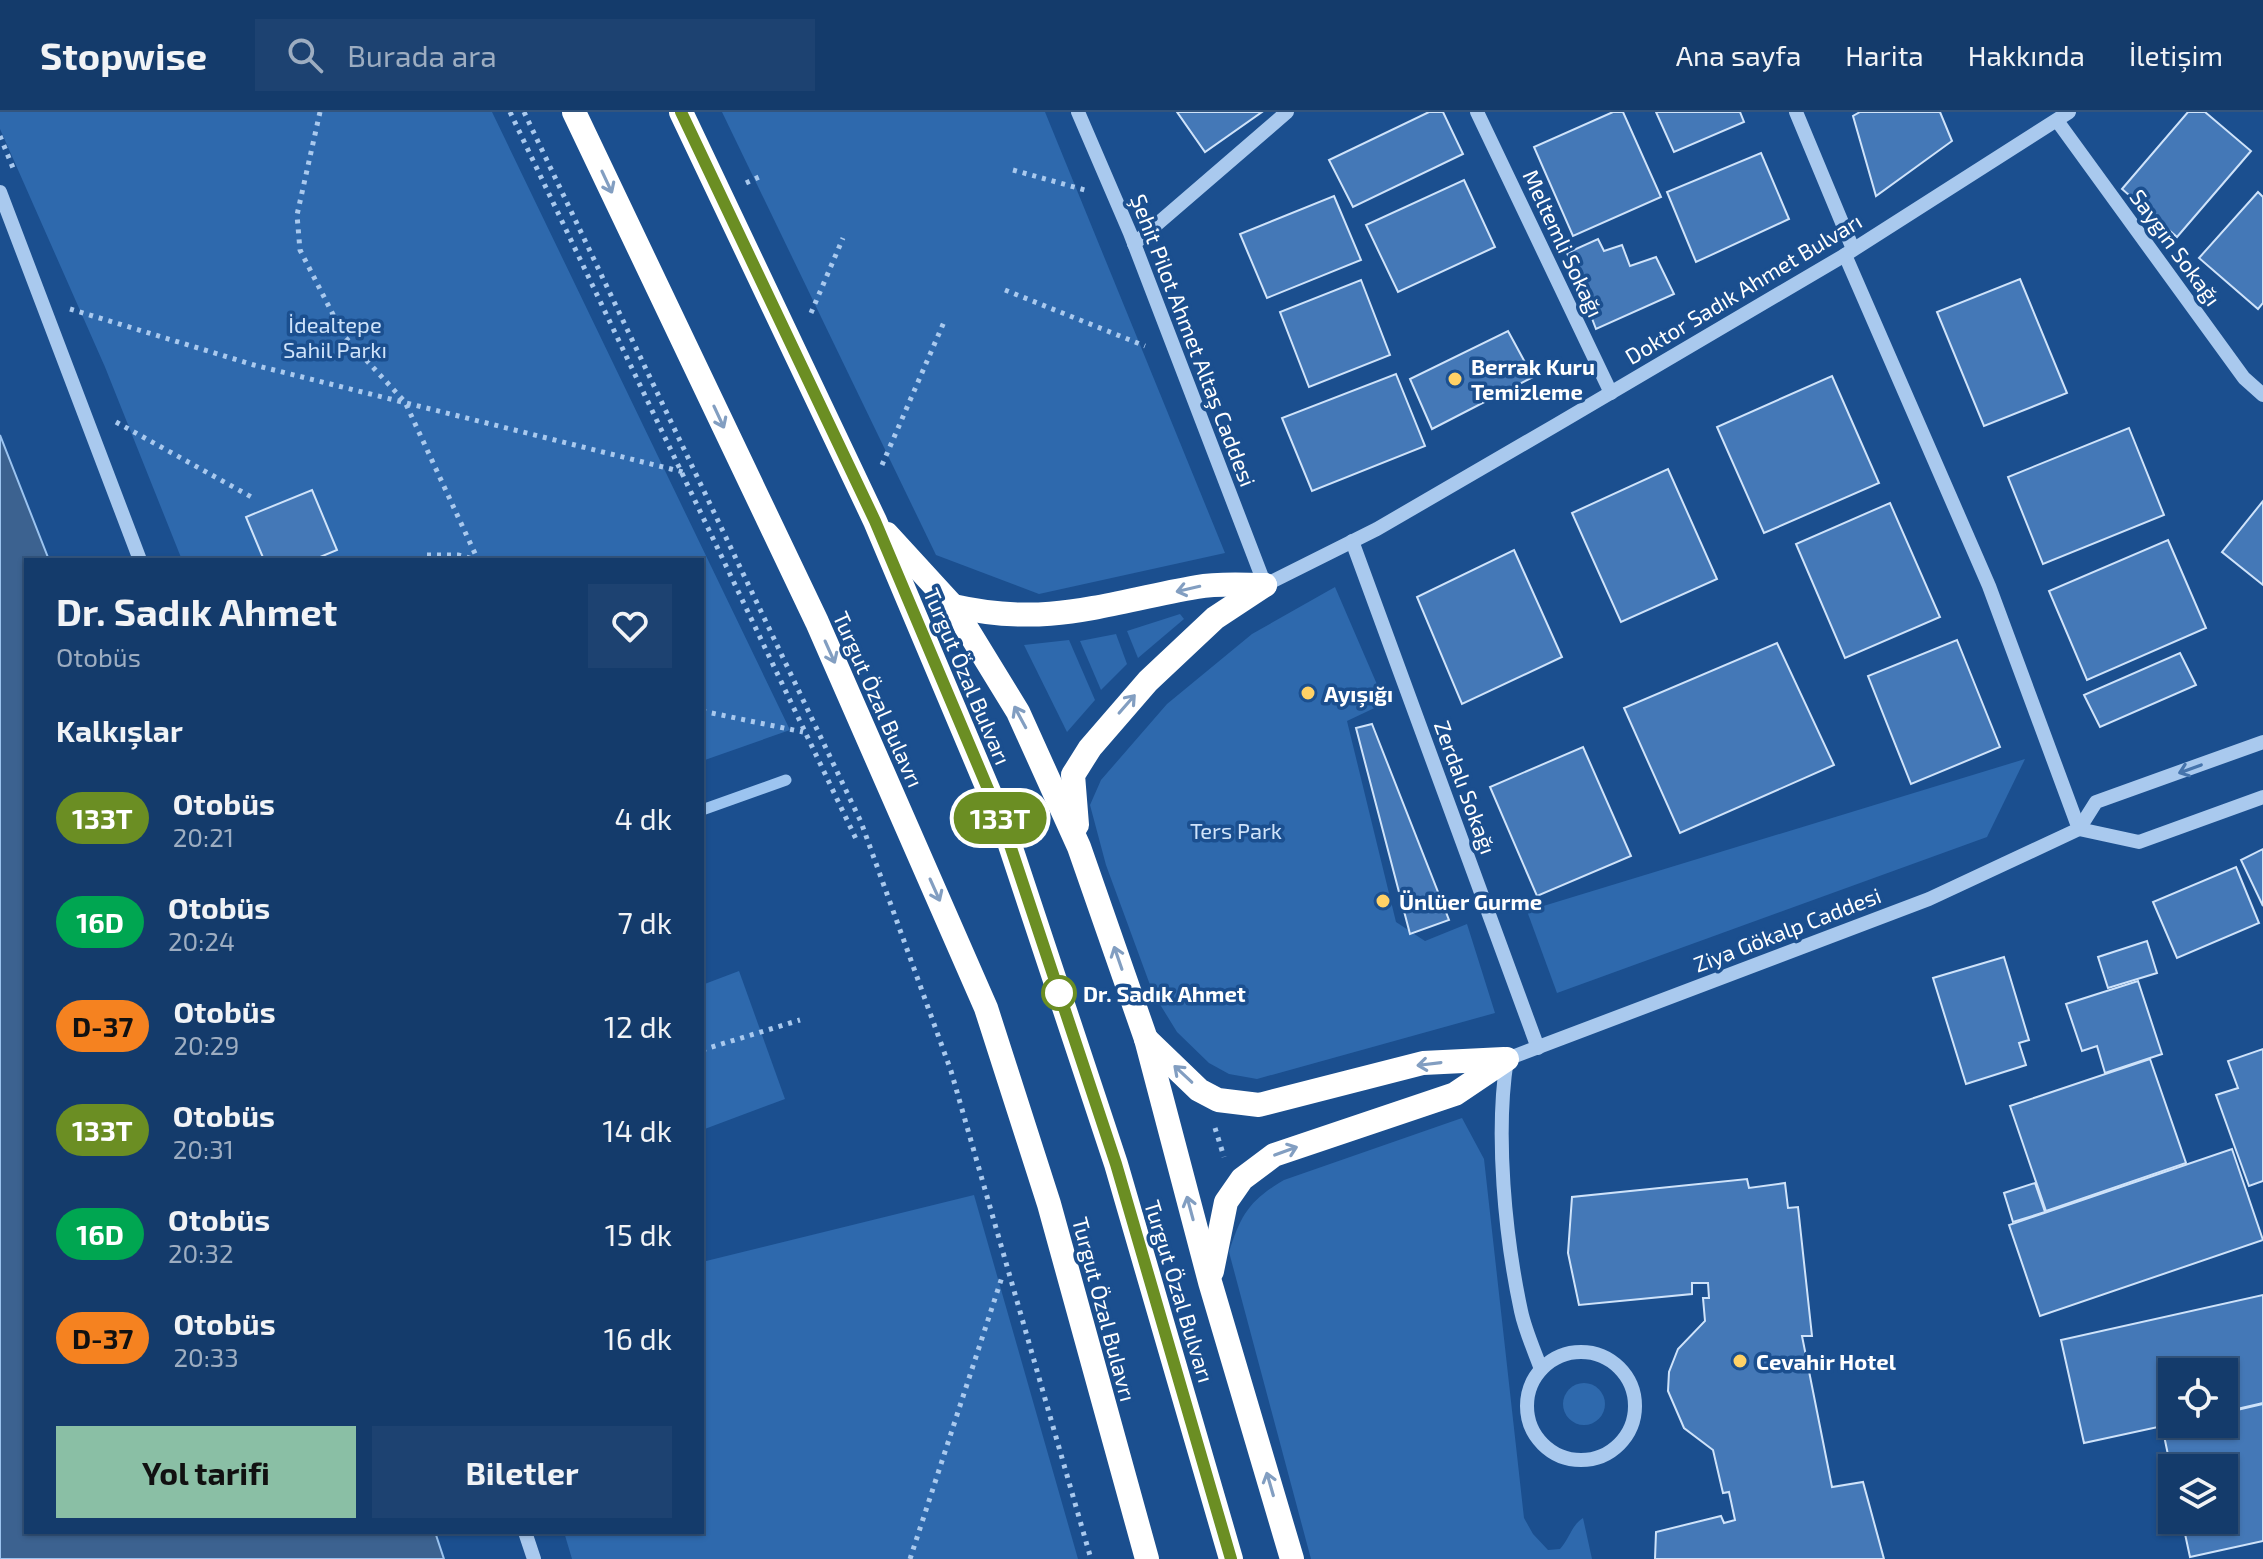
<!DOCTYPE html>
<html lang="tr">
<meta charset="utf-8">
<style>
:root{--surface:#143b6b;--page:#1d4271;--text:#f1f3f6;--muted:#9dadc1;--line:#33557e;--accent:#8abfa5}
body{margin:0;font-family:"Exo 2",sans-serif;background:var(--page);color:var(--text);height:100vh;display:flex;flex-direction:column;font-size:30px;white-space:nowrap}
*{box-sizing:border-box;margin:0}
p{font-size:26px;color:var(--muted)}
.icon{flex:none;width:44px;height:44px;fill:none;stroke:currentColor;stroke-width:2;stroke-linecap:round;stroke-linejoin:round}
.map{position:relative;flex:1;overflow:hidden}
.details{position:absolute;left:24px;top:446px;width:680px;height:976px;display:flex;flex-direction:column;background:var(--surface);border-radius:0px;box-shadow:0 2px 6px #0004,0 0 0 2px var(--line)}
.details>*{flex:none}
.badge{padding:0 16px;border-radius:26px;font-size:28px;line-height:52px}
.buttons{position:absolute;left:2158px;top:1246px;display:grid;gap:16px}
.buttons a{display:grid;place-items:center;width:80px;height:80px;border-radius:0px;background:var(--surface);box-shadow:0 2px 6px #0004,0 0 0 2px var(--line);font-size:40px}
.map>.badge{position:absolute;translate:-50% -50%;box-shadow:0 0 0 4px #fff}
h2{padding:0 32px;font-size:30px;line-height:72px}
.round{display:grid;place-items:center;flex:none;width:84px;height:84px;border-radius:0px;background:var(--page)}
.summary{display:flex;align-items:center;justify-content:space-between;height:136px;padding:0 32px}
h1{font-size:38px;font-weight:700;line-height:60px}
.button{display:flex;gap:16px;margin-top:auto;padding:16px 32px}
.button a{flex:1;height:92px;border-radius:0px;background:var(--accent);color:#111;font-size:32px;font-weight:700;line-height:92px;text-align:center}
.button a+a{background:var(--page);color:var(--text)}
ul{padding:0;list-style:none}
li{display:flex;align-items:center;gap:24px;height:104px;padding:0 32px}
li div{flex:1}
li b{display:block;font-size:30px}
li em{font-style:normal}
li .badge{min-width:88px;font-weight:700;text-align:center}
header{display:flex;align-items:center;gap:48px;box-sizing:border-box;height:112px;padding:0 40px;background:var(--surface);border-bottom:2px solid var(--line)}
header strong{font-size:38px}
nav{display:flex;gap:44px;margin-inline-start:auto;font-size:28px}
.search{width:560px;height:72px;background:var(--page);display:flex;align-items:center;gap:20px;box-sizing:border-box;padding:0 28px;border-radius:0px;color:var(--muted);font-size:30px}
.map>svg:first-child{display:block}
</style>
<header>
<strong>Stopwise</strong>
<div class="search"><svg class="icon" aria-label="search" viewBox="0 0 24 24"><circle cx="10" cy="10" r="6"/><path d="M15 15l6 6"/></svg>Burada ara</div>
<nav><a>Ana sayfa</a><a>Harita</a><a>Hakkında</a><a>İletişim</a></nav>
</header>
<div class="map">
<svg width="2263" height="1447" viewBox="0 0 2263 1447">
<rect width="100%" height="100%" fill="#1b4f8f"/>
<g fill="#2e69ad">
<path d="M0,0H492L790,618L702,649V448H182L105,255L0,17Z"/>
<path d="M722,0H1045L1225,441L1039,482L936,443Z"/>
<path d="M1335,475L1385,591L1347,609L1396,810L1425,829L1467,812L1495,901L1257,967L1229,962L1209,951L1177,920L1153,881L1106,753L1090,693L1101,668L1167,592L1252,522Z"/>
<path d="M1180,502L1184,507L1138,546L1127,519Z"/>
<path d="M1116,522L1127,552L1101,578L1080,529Z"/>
<path d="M1069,528L1095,588L1067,620L1024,533Z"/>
<path d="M2025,647L1987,725L1557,881L1527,799Z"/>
<path d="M739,859L785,987L702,1018V873Z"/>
<path d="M1462,1006L1484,1047L1524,1406L1533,1422L1548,1438L1560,1437C1570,1426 1571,1414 1583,1406L1592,1447H1311L1229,1140C1241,1102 1250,1088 1284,1068Z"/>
<path d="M974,1083L1078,1447H572L564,1420H702V1150Z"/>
<circle cx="1584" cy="1292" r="21"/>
</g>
<path fill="#3c6290" stroke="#9cc4f0" stroke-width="2" d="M0,323L49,448H26V1420H435L444,1447H0Z"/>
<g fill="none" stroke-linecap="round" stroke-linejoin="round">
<path stroke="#9cc4f0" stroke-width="11" d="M702,698L786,668"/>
</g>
<g fill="#4478b7" stroke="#cfe3fa" stroke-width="2">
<path d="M1177,0H1262L1205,40Z"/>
<path d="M1429,0H1443L1463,42L1353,95L1329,48Z"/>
<path d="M1613,0H1623L1661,85L1573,124L1534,35Z"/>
<path d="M1656,0H1740L1744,10L1674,40Z"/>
<path d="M1860,0H1940L1952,29L1876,84L1853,4Z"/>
<path d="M2188,0H2205L2251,39L2177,125L2122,77Z"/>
<path d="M1761,41L1789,107L1696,150L1667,80Z"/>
<path d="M1464,68L1495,135L1398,180L1366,113Z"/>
<path d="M2258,80L2263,85V191L2258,197L2199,146Z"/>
<path d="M1334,84L1361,148L1267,186L1240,122Z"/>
<path d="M1598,127L1604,139L1622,133L1630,154L1656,145L1674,182L1596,217L1567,141Z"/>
<path d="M2020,167L2067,281L1984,314L1937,200Z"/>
<path d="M1361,168L1390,243L1309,275L1280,200Z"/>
<path d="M1508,219L1533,265L1432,317L1410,267Z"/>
<path d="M1396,262L1425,334L1312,379L1282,306Z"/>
<path d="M1832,264L1879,371L1764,421L1717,315Z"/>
<path d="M2129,316L2164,403L2043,452L2008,365Z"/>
<path d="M1668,357L1717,467L1621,510L1572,401Z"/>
<path d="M312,378L337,438L313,448H264L246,405Z"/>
<path d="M2263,389V473L2222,440Z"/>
<path d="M1890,391L1940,505L1845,546L1796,432Z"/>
<path d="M2168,428L2206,516L2087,568L2049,479Z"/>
<path d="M1514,438L1562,545L1462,592L1417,485Z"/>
<path d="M1957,528L2000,635L1911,672L1868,564Z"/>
<path d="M1777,531L1834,653L1680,721L1624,596Z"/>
<path d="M2180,541L2196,573L2100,615L2084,583Z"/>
<path d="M1372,612L1449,808L1410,822L1356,616Z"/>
<path d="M1583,635L1631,744L1537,784L1490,675Z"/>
<path d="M2263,737V794L2241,748Z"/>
<path d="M2236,755L2259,811L2177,846L2153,790Z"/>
<path d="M2147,829L2157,861L2108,876L2098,845Z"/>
<path d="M2004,845L2029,928L2019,931L2026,953L1966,972L1933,866Z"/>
<path d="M2138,869L2162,942L2105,961L2097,934L2082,939L2066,892Z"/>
<path d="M2263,937V1069L2249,1074L2216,983L2238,976L2228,949Z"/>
<path d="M2150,947L2186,1051L2046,1099L2010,994Z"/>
<path d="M2232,1037L2263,1128L2040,1204L2009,1113Z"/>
<path d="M1747,1067L1749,1076L1785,1071L1788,1096L1798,1095L1812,1224H1802L1832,1375L1863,1370L1884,1447H1655L1656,1420L1721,1404L1724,1411L1735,1408L1729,1380L1723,1381L1713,1338L1684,1316L1668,1279L1669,1260L1678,1237L1705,1209L1703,1186H1709L1708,1171H1692V1182L1579,1193L1568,1141L1572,1085Z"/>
<path d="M2035,1071L2045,1100L2013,1110L2004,1081Z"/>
<path d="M2263,1183V1291L2224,1300V1260H2172V1312L2084,1331L2061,1228Z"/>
<path d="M2263,1292V1429L2190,1445L2182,1408H2224V1356H2172V1362L2162,1314L2224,1312V1301Z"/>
</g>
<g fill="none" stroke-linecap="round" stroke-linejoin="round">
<g stroke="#a9c9ee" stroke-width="5" stroke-dasharray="4 6" stroke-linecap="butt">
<path d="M320,0L297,103L300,138L344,224L405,290L478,448"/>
<path d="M510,0L857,729"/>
<path d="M524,0L861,710L951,959L1091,1447"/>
<path d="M0,24L13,56"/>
<path d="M1013,58L1085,78"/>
<path d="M746,71L759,65"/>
<path d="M1005,178L1145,234"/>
<path d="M70,197L254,253L683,360"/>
<path d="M811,201L843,126"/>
<path d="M116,310L255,387"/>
<path d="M882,353L944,210"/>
<path d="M427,443H458L477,448"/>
<path d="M702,599L803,620"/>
<path d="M702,938L800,908"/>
<path d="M1215,1016L1224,1045"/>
<path d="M910,1447L1003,1162"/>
</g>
<g stroke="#a9c9ee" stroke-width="14">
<path d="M1078,0L1130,121L1265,473L1377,417L1556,313L1845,143L2069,0"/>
<path d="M1477,0L1611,281"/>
<path d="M1796,0L1853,137"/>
<path d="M2058,10L2244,266L2263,283"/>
<path d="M0,80L140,448"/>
<path d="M1134,132L1287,0"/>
<path d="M1845,143L1989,474L2079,717"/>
<path d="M1352,429L1538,936"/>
<path d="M2079,717L2139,730L2263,685"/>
<circle cx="1581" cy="1294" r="54"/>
<path d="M1541,1257C1534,1238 1525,1218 1521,1199C1505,1124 1495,1022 1507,947L1929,787L2079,717L2096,690L2263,630"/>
<path d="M525,1420L534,1447"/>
</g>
<g stroke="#fff" stroke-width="24">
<path d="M574,0L817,510L986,896L1049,1092L1147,1447"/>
<path d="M681,0L875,409L1004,715L1116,1052L1231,1447"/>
<path d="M887,422L953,494L1018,600L1079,735L1146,927L1210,1170L1292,1447"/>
<path d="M953,494C1049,516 1105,491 1197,475C1219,471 1243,473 1265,473"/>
<path d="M1077,713L1073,663L1090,636L1148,569L1215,506L1265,473"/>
<path d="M1146,927L1199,978L1218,988L1259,993L1423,951L1504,947"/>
<path d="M1212,1159L1226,1090L1242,1067L1274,1043L1455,982L1507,947"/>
</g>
</g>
<defs><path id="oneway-shaft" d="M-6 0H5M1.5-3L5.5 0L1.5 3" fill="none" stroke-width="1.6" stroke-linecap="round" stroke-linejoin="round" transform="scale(2)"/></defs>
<g stroke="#829ec1">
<use href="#oneway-shaft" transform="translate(607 70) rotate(65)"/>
<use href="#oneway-shaft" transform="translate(719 305) rotate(65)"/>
<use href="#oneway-shaft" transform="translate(1188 477) rotate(167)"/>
<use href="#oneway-shaft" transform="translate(830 540) rotate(66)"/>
<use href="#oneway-shaft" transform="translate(1127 592) rotate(-49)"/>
<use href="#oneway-shaft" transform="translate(1020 605) rotate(-118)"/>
<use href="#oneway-shaft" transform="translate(935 778) rotate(66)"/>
<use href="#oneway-shaft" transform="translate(1118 846) rotate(-109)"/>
<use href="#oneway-shaft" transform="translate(1429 952) rotate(173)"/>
<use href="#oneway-shaft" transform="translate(1183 962) rotate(-137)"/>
<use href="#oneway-shaft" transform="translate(1286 1039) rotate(-20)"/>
<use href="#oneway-shaft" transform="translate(1190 1096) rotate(-105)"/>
<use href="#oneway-shaft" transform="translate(1270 1372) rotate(-106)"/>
</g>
<use stroke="#4674ac" href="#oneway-shaft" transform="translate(2190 657) rotate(160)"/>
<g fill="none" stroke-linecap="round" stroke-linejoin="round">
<g stroke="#fff" stroke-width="18">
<path id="line" d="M681,0L875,409L1004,715L1116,1052L1231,1447"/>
</g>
<use href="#line" stroke="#6b8e23" stroke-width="12"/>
</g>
<g fill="#ffd166" stroke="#1b4f8f" stroke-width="3">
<circle cx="1455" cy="267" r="8"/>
<circle cx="1308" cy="581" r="8"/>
<circle cx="1383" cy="789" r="8"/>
<circle cx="1740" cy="1249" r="8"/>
</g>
<circle fill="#fff" stroke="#6b8e23" stroke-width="4" cx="1059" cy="881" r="16"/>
<g text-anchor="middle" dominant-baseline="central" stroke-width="7" stroke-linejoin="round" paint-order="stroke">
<g font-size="22" fill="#fff" stroke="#1b4f8f">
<text transform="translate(1564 131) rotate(65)">Meltemli Sokağı</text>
<text transform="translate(2176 135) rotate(54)">Saygın Sokağı</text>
<text transform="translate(1743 176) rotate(-31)">Doktor Sadık Ahmet Bulvarı</text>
<text transform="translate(1194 228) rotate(69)">Şehit Pilot Ahmet Altaş Caddesi</text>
<text transform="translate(968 564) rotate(67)">Turgut Özal Bulvarı</text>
<text transform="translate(879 587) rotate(66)">Turgut Özal Bulavrı</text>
<text transform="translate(1466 675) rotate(70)">Zerdalı Sokağı</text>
<text transform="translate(1787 817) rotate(-21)">Ziya Gökalp Caddesi</text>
<text transform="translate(1180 1179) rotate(73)">Turgut Özal Bulvarı</text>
<text transform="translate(1105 1197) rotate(75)">Turgut Özal Bulavrı</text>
</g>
<g font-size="22" fill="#cfe3fa" stroke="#1b4f8f">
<text x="335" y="212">İdealtepe<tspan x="335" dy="25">Sahil Parkı</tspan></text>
<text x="1236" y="718">Ters Park</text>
</g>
<g font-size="22" font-weight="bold" fill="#fff" stroke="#1b4f8f" text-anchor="start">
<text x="1471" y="254">Berrak Kuru<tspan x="1471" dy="25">Temizleme</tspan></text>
<text x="1324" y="581">Ayışığı</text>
<text x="1399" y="789">Ünlüer Gurme</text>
<text x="1756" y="1249">Cevahir Hotel</text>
</g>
<g font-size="22" font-weight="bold" fill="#fff" stroke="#1b4f8f" text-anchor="start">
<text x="1083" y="881">Dr. Sadık Ahmet</text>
</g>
</g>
</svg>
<div class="buttons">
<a><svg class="icon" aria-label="locate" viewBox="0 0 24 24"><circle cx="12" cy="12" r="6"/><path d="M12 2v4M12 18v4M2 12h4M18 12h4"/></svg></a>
<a><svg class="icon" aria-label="layers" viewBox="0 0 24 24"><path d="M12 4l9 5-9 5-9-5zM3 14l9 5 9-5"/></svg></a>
</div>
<b class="badge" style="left:1000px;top:706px;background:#6b8e23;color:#fff">133T</b>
<section class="details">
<div class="summary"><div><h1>Dr. Sadık Ahmet</h1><p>Otobüs</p></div><a class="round"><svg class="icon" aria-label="heart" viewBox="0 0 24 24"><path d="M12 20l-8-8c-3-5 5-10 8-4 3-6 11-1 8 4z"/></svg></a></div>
<h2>Kalkışlar</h2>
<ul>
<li><span class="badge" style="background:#6b8e23;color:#fff">133T</span><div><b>Otobüs</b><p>20:21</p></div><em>4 dk</em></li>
<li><span class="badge" style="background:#00a651;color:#fff">16D</span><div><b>Otobüs</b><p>20:24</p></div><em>7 dk</em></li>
<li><span class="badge" style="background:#f58220;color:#111">D-37</span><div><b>Otobüs</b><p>20:29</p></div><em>12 dk</em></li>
<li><span class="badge" style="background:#6b8e23;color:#fff">133T</span><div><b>Otobüs</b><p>20:31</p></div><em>14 dk</em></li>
<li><span class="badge" style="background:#00a651;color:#fff">16D</span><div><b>Otobüs</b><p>20:32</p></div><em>15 dk</em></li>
<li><span class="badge" style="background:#f58220;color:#111">D-37</span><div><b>Otobüs</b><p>20:33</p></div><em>16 dk</em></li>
</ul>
<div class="button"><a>Yol tarifi</a><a>Biletler</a></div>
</section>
</div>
